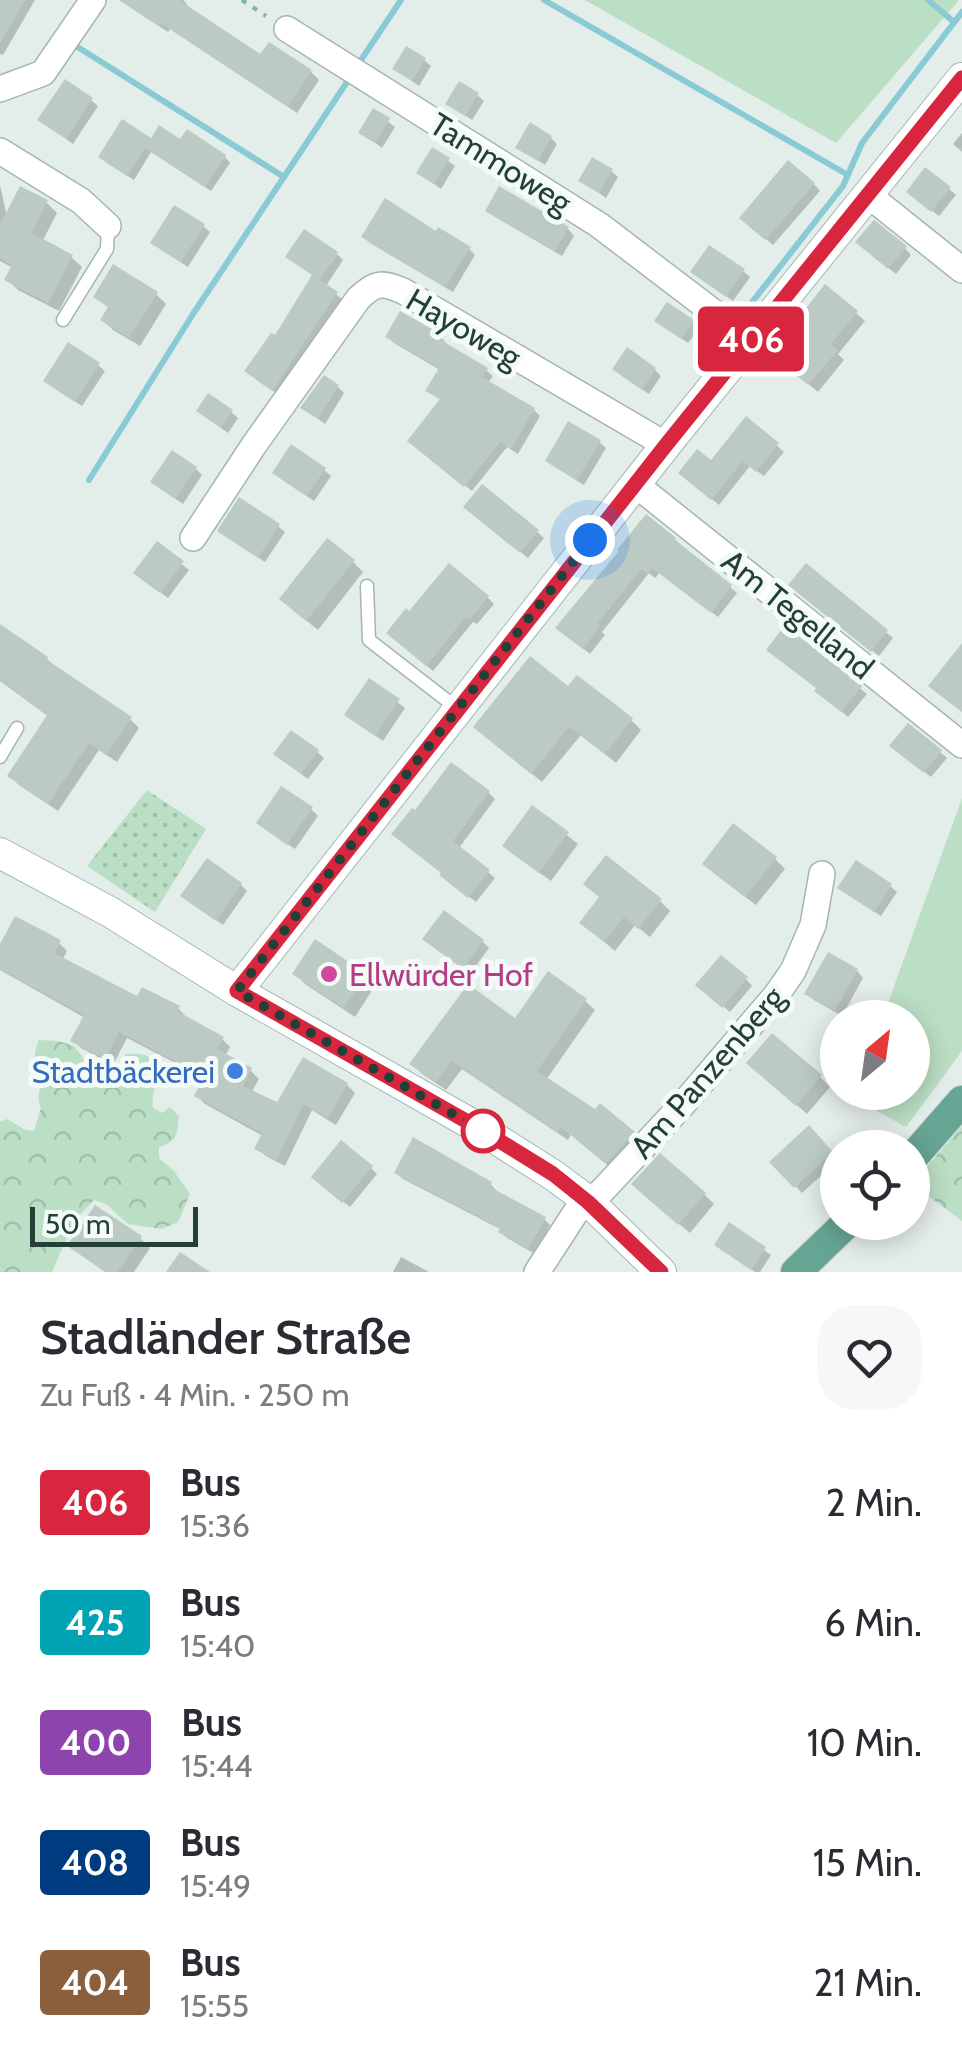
<!DOCTYPE html>
<html lang="de">
<meta charset="utf-8">
<style>
:root{--surface:#fff;--page:#f7f7f7;--text:#2b2b33;--muted:#7c7c81}
body{margin:0;font-family:Cabin,sans-serif;background:var(--page);color:var(--text);height:100vh;display:flex;flex-direction:column;font-size:38px;white-space:nowrap}
*{box-sizing:border-box;margin:0}
p{font-size:32px;color:var(--muted)}
.icon{flex:none;width:55px;height:55px;fill:none;stroke:currentColor;stroke-width:2;stroke-linecap:round;stroke-linejoin:round}
.map{position:relative;height:1272px;overflow:hidden}
.details{display:flex;flex-direction:column;background:var(--surface);flex:1}
.details>*{flex:none}
.badge{padding:0 20px;border-radius:8px;font-size:35px;line-height:65px}
.needle{width:65px;rotate:29deg}
.tools{position:absolute;left:820px;top:1000px;display:grid;gap:20px}
.tools a{display:grid;place-items:center;width:110px;height:110px;border-radius:50%;background:var(--surface);box-shadow:0 5px 25px #0003;font-size:50px}
.scale{position:absolute;left:30px;bottom:25px;width:168px;box-sizing:border-box;padding-left:10px;border:5px solid #224037;border-top:0;font-size:28px;line-height:35px;white-space:nowrap;color:#224037;-webkit-text-stroke:8px #f4faf7;paint-order:stroke}
.you{position:absolute;width:50px;height:50px;margin:-25px;border:8px solid #fff;border-radius:50%;background:#1a73e8;box-shadow:0 0 0 15px #1a73e833}
.map>.badge{position:absolute;translate:-50% -50%;box-shadow:0 0 0 5px #fff}
.round{display:grid;place-items:center;flex:none;width:105px;height:105px;border-radius:40px;background:var(--page)}
.head{display:flex;align-items:center;justify-content:space-between;height:170px;padding:0 40px}
h1{font-size:48px;font-weight:600;line-height:75px}
ul{padding:0;list-style:none}
li{display:flex;align-items:center;gap:30px;height:120px;padding:0 40px}
li div{flex:1}
li b{display:block;font-size:38px}
li em{font-style:normal}
li .badge{min-width:110px;font-weight:700;text-align:center}
.map>svg:first-child{display:block}
</style>
<div class="map">
<svg width="962" height="1272" viewBox="0 0 962 1272">
<defs>
<pattern id="forest-crowns" width="20" height="18" patternUnits="userSpaceOnUse" patternTransform="scale(2.5)"><rect width="20" height="18" fill="#bbdfc4"/><path d="M2 6a3 3 0 1 1 6 0M12 15a3 3 0 1 1 6 0" fill="none" stroke="#a0c0a9"/></pattern>
<pattern id="park-dots" width="8" height="8" patternUnits="userSpaceOnUse" patternTransform="scale(2.5)"><rect width="8" height="8" fill="#bbdfc4"/><path d="M2 2h.1M6 6h.1" fill="none" stroke="#a0c0a9" stroke-width="1.8" stroke-linecap="round"/></pattern>
</defs>
<rect width="100%" height="100%" fill="#e3ede9"/>
<g fill="#bbdfc4">
<path d="M585,0H959L836,143Z"/>
<path d="M962,798V1051L906,1127L854,1098L856,1093L912,1092V1018L883,1017Z"/>
</g>
<g fill="url(#forest-crowns)">
<path d="M39,1040L58,1041L74,1046L85,1060L109,1070L121,1065L125,1054C174,1051 151,1081 153,1108L162,1113L170,1107L179,1116C177,1134 178,1141 159,1147V1158L174,1171L190,1194L178,1222L162,1229L128,1224L106,1204L94,1200L74,1221L52,1272H0V1122L7,1119L26,1130L34,1131L41,1108C36,1097 39,1087 47,1077C33,1064 32,1058 39,1040Z"/>
<path d="M962,1126V1221L912,1184Z"/>
</g>
<path fill="url(#park-dots)" d="M147,790L206,829L155,912L87,866Z"/>
<g fill="#0003">
<path d="M5,0H35L3,55L0,54V6Z"/>
<path d="M123,0H183L187,4L185,7L261,58L311,72L319,80L297,113L170,29L168,32L131,8Z"/>
<path d="M424,60L431,66L419,86L395,69Z"/>
<path d="M477,95L484,101L472,120L448,104Z"/>
<path d="M91,100L98,106L73,144L40,120Z"/>
<path d="M374,111L395,127L382,148L361,132Z"/>
<path d="M962,133V152L953,144Z"/>
<path d="M551,138L557,144L545,165L518,148Z"/>
<path d="M152,141L181,142L225,157L230,163L211,191L151,152L134,180L107,163Z"/>
<path d="M433,150L455,166L441,189L419,173Z"/>
<path d="M611,171L618,177L606,198L581,180Z"/>
<path d="M814,184L820,191L773,245L748,224Z"/>
<path d="M0,185L7,216L47,203L57,213L42,242L71,257L82,267L59,311L18,290L8,280L13,268L0,261Z"/>
<path d="M949,189L956,195L939,216L915,198Z"/>
<path d="M488,210L568,229L574,236L562,256L495,217Z"/>
<path d="M203,226L210,232L188,267L160,249Z"/>
<path d="M437,234L469,249L475,255L453,292L370,243L364,237Z"/>
<path d="M905,248L911,255L896,274L865,249Z"/>
<path d="M337,254L343,260L326,286L343,300L280,396L254,377L276,339Z"/>
<path d="M743,271L750,277L733,301L700,278Z"/>
<path d="M156,294L166,304L140,346L113,330L103,320L110,309L96,297Z"/>
<path d="M856,313L865,321L838,354L844,360L818,392L782,362Z"/>
<path d="M692,322L699,329L688,343L664,327Z"/>
<path d="M440,336L446,343L445,345L486,370L493,376L488,383L534,410L540,416L518,454L507,447L472,491L416,447L442,401L428,391L440,370L394,343L388,337Z"/>
<path d="M98,365L105,371L82,406L53,387Z"/>
<path d="M655,370L661,376L649,394L621,375Z"/>
<path d="M338,387L344,393L325,424L303,408Z"/>
<path d="M231,412L238,418L228,433L206,417Z"/>
<path d="M747,420L784,452L764,476L750,466L719,505L688,479L711,463Z"/>
<path d="M599,442L606,448L584,485L555,467L548,461Z"/>
<path d="M196,469L202,475L183,504L160,488Z"/>
<path d="M324,470L331,476L314,501L281,479Z"/>
<path d="M473,513L537,532L544,538L528,558Z"/>
<path d="M278,526L285,532L265,562L227,537Z"/>
<path d="M675,540L737,593L718,617L660,572L655,578L649,573L602,632L605,635L590,654L565,634Z"/>
<path d="M157,544L189,570L168,598L143,579Z"/>
<path d="M353,562L363,572L318,630L292,609Z"/>
<path d="M806,567L893,638L879,656L798,592Z"/>
<path d="M487,597L494,604L477,624L473,622L433,671L395,639Z"/>
<path d="M0,628L47,659L56,668L130,719L139,728L117,762L99,750L58,811L19,785L10,776L49,717L0,681Z"/>
<path d="M786,628L867,694L848,717L824,697Z"/>
<path d="M370,682L405,708L383,741L354,721Z"/>
<path d="M568,690L631,720L641,730L616,763L581,735L542,782L486,737Z"/>
<path d="M317,752L324,758L308,779L282,760Z"/>
<path d="M899,752H940L947,758L931,777Z"/>
<path d="M489,793L495,799L459,848L495,878L476,902L449,881L412,811Z"/>
<path d="M533,808L578,844L551,881L516,856Z"/>
<path d="M311,809L318,816L295,849L265,829Z"/>
<path d="M775,859L785,869L756,905L715,874Z"/>
<path d="M241,885L247,891L223,925L190,902Z"/>
<path d="M890,886L897,892L881,916L847,894Z"/>
<path d="M660,901L670,911L650,937L635,925L615,951L582,923Z"/>
<path d="M483,942L489,948L470,974L431,945Z"/>
<path d="M59,943L67,951L62,960L138,1000L178,1008L186,1017L222,1039L230,1047L225,1056L251,1071L259,1079L251,1093L278,1106L347,1085L355,1093L336,1125L312,1110L285,1166L266,1156L257,1148L263,1136L205,1104L197,1096L206,1079L127,1038L113,1065L81,1048L73,1040L85,1018L0,970V949Z"/>
<path d="M857,971L863,978L842,1016L814,1000L807,994Z"/>
<path d="M295,974L365,975L375,986L355,1017L305,984Z"/>
<path d="M746,979L752,986L730,1012L705,991Z"/>
<path d="M585,1001L595,1010L546,1080L633,1134L642,1143L612,1169L571,1134L568,1140L462,1069L446,1090L421,1073L412,1064L516,1021Z"/>
<path d="M760,1073L820,1077L830,1087L807,1114Z"/>
<path d="M808,1129L838,1160L802,1193L773,1162Z"/>
<path d="M371,1168L377,1174L350,1207L320,1183Z"/>
<path d="M397,1173L490,1184L497,1191L496,1193L544,1219L550,1225L535,1254L507,1238L501,1232L502,1230L403,1179Z"/>
<path d="M644,1194H704L714,1204L690,1233Z"/>
<path d="M730,1225L771,1255L760,1272H755L724,1251Z"/>
<path d="M140,1238L150,1248L134,1272H105L81,1255L71,1245Z"/>
<path d="M401,1257L429,1272H393Z"/>
</g>
<g fill="none" stroke-linecap="round" stroke-linejoin="round">
<g stroke="#89cad4" stroke-width="6">
<path d="M544,0L848,175"/>
<path d="M928,0L954,22"/>
<path d="M76,46L284,177"/>
<path d="M361,60L401,0"/>
<path d="M746,310L843,186L862,143L962,12"/>
<path d="M89,480L193,314L347,82"/>
</g>
</g>
<g fill="#bbcbc4">
<path d="M0,0H25L0,43Z"/>
<path d="M119,0H179L260,54L269,42L312,70L288,107L161,23L159,26Z"/>
<path d="M406,46L426,58L412,81L392,69Z"/>
<path d="M65,79L93,98L66,139L37,120Z"/>
<path d="M459,81L479,93L465,116L445,104Z"/>
<path d="M373,108L390,118L375,143L358,133Z"/>
<path d="M122,119L151,138L159,125L180,139L187,129L226,155L205,187L145,148L127,176L98,157Z"/>
<path d="M530,122L552,136L538,161L515,148Z"/>
<path d="M432,147L450,158L434,184L416,173Z"/>
<path d="M592,157L613,169L599,193L578,181Z"/>
<path d="M788,160L815,183L765,240L739,218Z"/>
<path d="M925,167L951,187L931,212L906,192Z"/>
<path d="M20,186L48,200L32,233L73,255L48,303L4,280L12,265L0,258V225Z"/>
<path d="M499,186L569,227L555,251L485,211Z"/>
<path d="M385,198L436,231L438,227L471,247L445,287L361,237Z"/>
<path d="M174,205L205,224L181,262L150,243Z"/>
<path d="M874,220L907,246L888,269L855,242Z"/>
<path d="M304,229L338,252L320,280L338,292L272,391L244,371L271,333L275,335L312,275L285,257Z"/>
<path d="M709,245L745,269L726,297L690,272Z"/>
<path d="M113,264L158,292L129,338L100,320L108,307L93,297Z"/>
<path d="M825,284L858,311L831,344L838,350L808,385L770,354Z"/>
<path d="M667,302L694,320L681,339L654,321Z"/>
<path d="M400,311L441,334L439,339L488,368L482,377L535,408L511,449L500,442L464,487L407,441L440,399L425,391L439,368L385,337Z"/>
<path d="M68,342L100,363L75,402L43,381Z"/>
<path d="M627,347L656,368L642,390L612,369Z"/>
<path d="M324,375L339,385L318,419L300,408Z"/>
<path d="M208,393L233,410L221,428L196,411Z"/>
<path d="M746,416L779,443L756,472L743,461L711,500L678,473L697,449L711,460Z"/>
<path d="M568,421L601,440L577,480L545,461Z"/>
<path d="M291,444L326,468L307,496L272,473Z"/>
<path d="M172,450L197,467L175,499L150,482Z"/>
<path d="M482,484L539,530L520,553L463,507Z"/>
<path d="M239,497L280,524L258,558L217,531Z"/>
<path d="M646,514L676,538L675,540L732,585L711,613L652,568L647,574L641,569L597,624L600,626L583,649L555,628L619,551L617,550Z"/>
<path d="M327,538L355,560L306,621L279,599Z"/>
<path d="M157,541L184,561L160,593L133,573Z"/>
<path d="M449,563L489,596L469,620L466,617L426,666L386,633L406,608L409,611Z"/>
<path d="M806,563L888,630L871,652L788,585Z"/>
<path d="M0,624L48,657L47,660L132,717L106,755L89,743L48,804L7,776L47,715L0,680Z"/>
<path d="M785,625L862,686L841,712L814,691L816,688L766,650Z"/>
<path d="M962,643V712L928,686Z"/>
<path d="M530,656L568,686L577,675L633,718L605,754L569,727L531,774L473,727Z"/>
<path d="M369,678L400,699L375,736L344,715Z"/>
<path d="M908,723L942,750L924,773L889,746Z"/>
<path d="M291,730L319,750L301,774L273,754Z"/>
<path d="M451,762L490,791L453,841L490,870L468,898L439,875L441,873L391,834L412,808L415,810Z"/>
<path d="M281,786L313,807L287,845L256,823Z"/>
<path d="M532,805L569,832L539,873L502,846Z"/>
<path d="M733,823L777,857L745,897L702,864Z"/>
<path d="M606,855L662,899L638,929L624,917L604,942L579,923L599,897L583,884Z"/>
<path d="M207,858L242,883L216,921L180,896Z"/>
<path d="M856,860L892,884L874,912L837,888Z"/>
<path d="M444,910L484,940L463,969L422,939Z"/>
<path d="M15,916L61,940L54,953L137,996L142,987L180,1006L177,1011L224,1037L217,1049L252,1068L243,1086L277,1102L303,1057L348,1083L328,1118L303,1104L277,1160L254,1149L262,1133L194,1096L205,1076L119,1032L105,1059L70,1041L84,1015L0,969V944Z"/>
<path d="M315,939L367,974L344,1008L292,974Z"/>
<path d="M828,952L858,969L835,1011L804,994Z"/>
<path d="M721,955L748,977L722,1008L695,985Z"/>
<path d="M548,971L587,999L537,1071L595,1109L600,1103L635,1132L606,1163L603,1160L602,1161L561,1127L558,1132L452,1061L436,1082L409,1064L468,984L515,1018Z"/>
<path d="M772,1033L822,1075L796,1106L746,1063Z"/>
<path d="M809,1125L833,1152L794,1188L769,1162Z"/>
<path d="M413,1137L492,1182L490,1187L546,1217L528,1249L498,1232L500,1228L394,1173Z"/>
<path d="M341,1140L373,1166L342,1203L311,1177Z"/>
<path d="M660,1153L706,1193L678,1225L631,1184Z"/>
<path d="M95,1205L142,1236L117,1272H106L67,1246Z"/>
<path d="M729,1222L766,1247L751,1270L714,1245Z"/>
<path d="M180,1252L210,1272H166Z"/>
</g>
<g fill="none" stroke-linecap="round" stroke-linejoin="round">
<g stroke="#a5b6b0" stroke-width="15">
<g id="lane">
<path d="M63,320L107,249L108,226"/>
<path d="M367,586L369,640L458,709"/>
<path d="M0,757L17,728"/>
</g>
</g>
<g stroke="#a5b6b0" stroke-width="28">
<g id="street">
<path d="M287,29L599,225L750,340"/>
<path d="M0,89L43,73L93,0"/>
<path d="M0,151L81,201L108,226"/>
<path d="M867,194L962,270"/>
<path d="M635,484L962,745"/>
<path d="M193,538L254,445L358,299C375,282 382,282 403,291L666,445"/>
<path d="M537,1272L576,1212L602,1191L684,1103L777,994L793,971L813,925L822,874"/>
</g>
</g>
<g stroke="#a1bab0" stroke-width="32">
<g id="secondary">
<path d="M0,853L110,912L237,991L482,1130L553,1175L588,1201L661,1272"/>
<path d="M237,991L666,445L962,78"/>
</g>
</g>
<g stroke="#c1cac7" stroke-width="32">
<g id="primary">
<path d="M912,1158L962,1101"/>
<path d="M796,1272L848,1222"/>
</g>
</g>
<path stroke="#82b2a2" stroke-width="4" stroke-dasharray="5 8" stroke-linecap="butt" d="M242,0L266,16"/>
<use href="#lane" stroke="#fff" stroke-width="12"/>
<use href="#street" stroke="#fff" stroke-width="25"/>
<use href="#secondary" stroke="#fff" stroke-width="30"/>
<use href="#primary" stroke="#66a493" stroke-width="30"/>
</g>
<g fill="none" stroke-linecap="round" stroke-linejoin="round">
<g stroke="#fff" stroke-width="22">
<path id="line" d="M661,1272L588,1202L553,1174L482,1130L237,991L666,445L962,78"/>
</g>
<use href="#line" stroke="#d7263d" stroke-width="15"/>
<path stroke="#224037" stroke-width="10" stroke-dasharray="0 18" d="M483,1131L237,991L590,540"/>
</g>
<circle fill="#d1479c" stroke="#f4faf7" stroke-width="4" cx="329" cy="974" r="10"/>
<circle fill="#3f7fe0" stroke="#f4faf7" stroke-width="4" cx="235" cy="1071" r="10"/>
<circle fill="#fff" stroke="#d7263d" stroke-width="5" cx="483" cy="1131" r="20"/>
<g text-anchor="middle" dominant-baseline="central" stroke-width="10" stroke-linejoin="round" paint-order="stroke">
<g font-size="32" fill="#224037" stroke="#f4faf7">
<text transform="translate(501 163) rotate(32)">Tammoweg</text>
<text transform="translate(464 328) rotate(30)">Hayoweg</text>
<text transform="translate(798 614) rotate(39)">Am Tegelland</text>
<text transform="translate(707 1072) rotate(-49)">Am Panzenberg</text>
</g>
<g font-size="32" fill="#b23c85" stroke="#f4faf7" text-anchor="start">
<text x="349" y="974">Ellwürder Hof</text>
</g>
<g font-size="32" fill="#366cbe" stroke="#f4faf7" text-anchor="end">
<text x="215" y="1071">Stadtbäckerei</text>
</g>
</g>
</svg>
<div class="tools">
<a><svg class="needle" viewBox="-14 -14 28 28"><path d="M0-13l5 13h-10z" fill="#e53935"/><path d="M0 13l5-13h-10z" fill="#7c7c81"/></svg></a>
<a><svg class="icon" aria-label="locate" viewBox="0 0 24 24"><circle cx="12" cy="12" r="6"/><path d="M12 2v4M12 18v4M2 12h4M18 12h4"/></svg></a>
</div>
<div class="scale">50 m</div>
<div class="you" style="left:590px;top:540px"></div>
<b class="badge" style="left:751px;top:339px;background:#d7263d;color:#fff">406</b>
</div>
<section class="details">
<div class="head"><div><h1>Stadländer Straße</h1><p>Zu Fuß · 4 Min. · 250 m</p></div><a class="round"><svg class="icon" aria-label="heart" viewBox="0 0 24 24"><path d="M12 20l-8-8c-3-5 5-10 8-4 3-6 11-1 8 4z"/></svg></a></div>
<ul>
<li><span class="badge" style="background:#d7263d;color:#fff">406</span><div><b>Bus</b><p>15:36</p></div><em>2 Min.</em></li>
<li><span class="badge" style="background:#00a3b4;color:#fff">425</span><div><b>Bus</b><p>15:40</p></div><em>6 Min.</em></li>
<li><span class="badge" style="background:#8e44ad;color:#fff">400</span><div><b>Bus</b><p>15:44</p></div><em>10 Min.</em></li>
<li><span class="badge" style="background:#003b80;color:#fff">408</span><div><b>Bus</b><p>15:49</p></div><em>15 Min.</em></li>
<li><span class="badge" style="background:#8b5e3c;color:#fff">404</span><div><b>Bus</b><p>15:55</p></div><em>21 Min.</em></li>
</ul>
</section>
